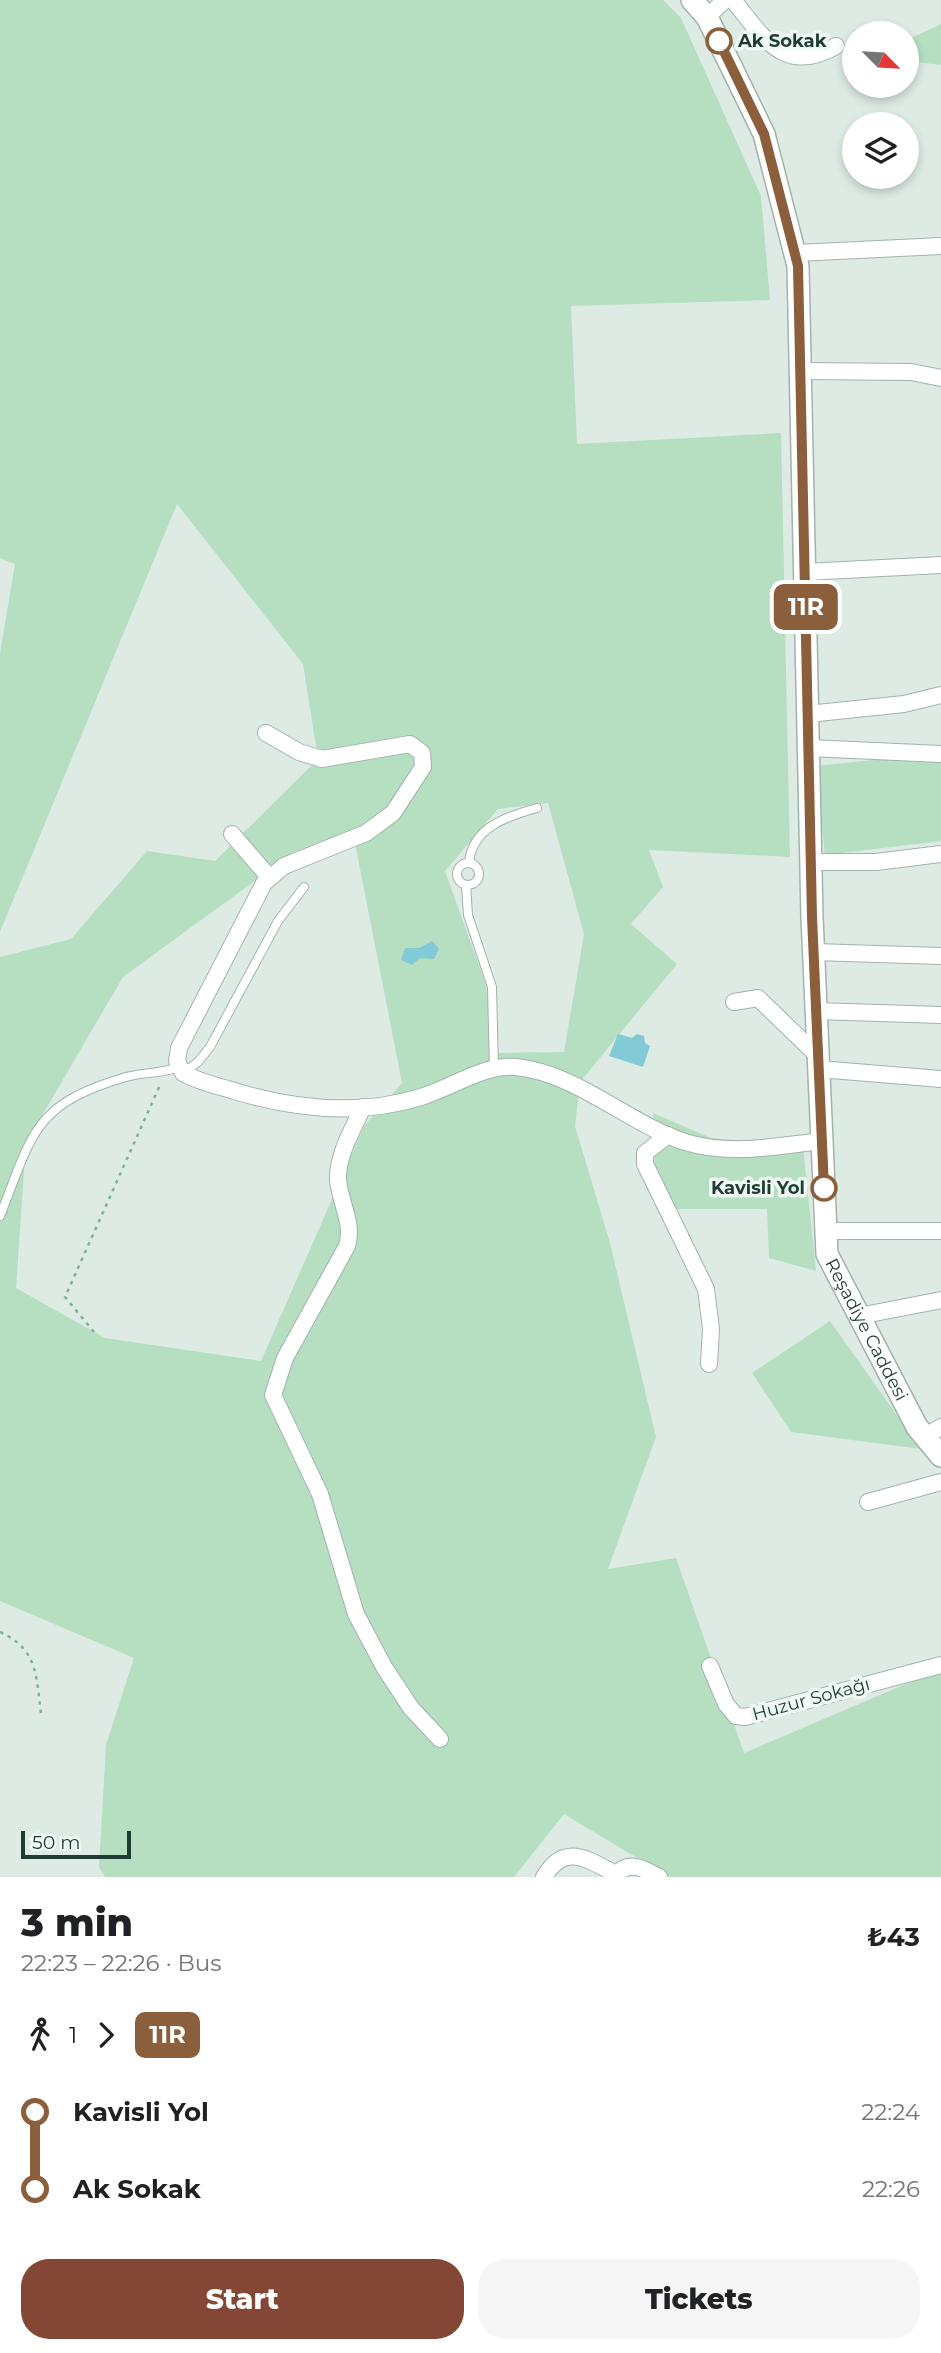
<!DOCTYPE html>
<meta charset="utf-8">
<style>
:root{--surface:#fff;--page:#f6f6f6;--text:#202124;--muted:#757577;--accent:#844635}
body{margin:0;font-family:Montserrat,sans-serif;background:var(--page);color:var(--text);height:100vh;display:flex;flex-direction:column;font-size:26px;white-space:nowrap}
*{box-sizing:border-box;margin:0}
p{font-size:23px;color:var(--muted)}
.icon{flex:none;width:38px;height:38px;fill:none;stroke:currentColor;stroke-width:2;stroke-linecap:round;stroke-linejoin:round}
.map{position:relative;height:1877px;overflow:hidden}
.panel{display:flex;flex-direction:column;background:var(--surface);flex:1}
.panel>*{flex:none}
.badge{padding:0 14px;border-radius:10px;font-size:24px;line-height:46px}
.needle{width:46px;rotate:114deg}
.buttons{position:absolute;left:842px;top:21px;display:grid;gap:14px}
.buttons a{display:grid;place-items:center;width:77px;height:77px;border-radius:50%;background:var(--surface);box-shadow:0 4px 10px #0003;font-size:35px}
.scale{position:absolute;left:21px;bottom:18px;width:110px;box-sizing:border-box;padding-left:7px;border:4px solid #1e3c34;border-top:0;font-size:19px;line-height:24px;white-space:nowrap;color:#1e3c34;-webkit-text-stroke:5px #eff8f3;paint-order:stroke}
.map>.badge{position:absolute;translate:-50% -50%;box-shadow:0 0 0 4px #fff}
.legs{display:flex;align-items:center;gap:10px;height:77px;padding:0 21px;font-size:23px}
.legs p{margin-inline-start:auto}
.summary{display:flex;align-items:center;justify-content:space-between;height:119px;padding:0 21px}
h1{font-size:38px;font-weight:800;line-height:52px}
.cta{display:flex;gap:14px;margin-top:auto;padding:14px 21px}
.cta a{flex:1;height:80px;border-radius:28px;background:var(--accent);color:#fff;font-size:28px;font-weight:800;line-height:80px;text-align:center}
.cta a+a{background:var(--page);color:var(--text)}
ul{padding:0 21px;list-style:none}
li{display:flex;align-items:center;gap:24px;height:77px;font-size:26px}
li i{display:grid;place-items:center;width:10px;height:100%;margin:0 9px;background:currentColor}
li i::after{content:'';width:18px;height:18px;margin:-9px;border:5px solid;border-radius:50%;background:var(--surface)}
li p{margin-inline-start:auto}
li:first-child i{background:linear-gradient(#0000 50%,currentColor 0)}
li:last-child i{background:linear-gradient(currentColor 50%,#0000 0)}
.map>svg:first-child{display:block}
</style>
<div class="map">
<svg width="941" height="1877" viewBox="0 0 941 1877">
<rect width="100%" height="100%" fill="#deebe5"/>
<g fill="#b5dfc0" fill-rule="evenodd">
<path d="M0,0H663L681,18L761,196L770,300L571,306L577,444L781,433L790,857L649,850L663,887L631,924L677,964L580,1082L575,1126L610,1243L656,1437L608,1569L676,1558L744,1753L941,1669V1877H669L564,1814L514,1877H105L99,1867L106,1745L134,1658L0,1601V957L71,939L147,851L215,861L318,759L303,664L177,504L0,932V653L15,564L0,558ZM548,803L584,934L564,1052L495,1053L486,985L445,871L498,809ZM353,833L402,1083L364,1126L261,1361L105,1338L16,1288L26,1143L123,977L263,875Z"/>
<path d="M941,24V65L907,61V40Z"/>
<path d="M941,753V841L825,855L815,766Z"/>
<path d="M653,1113L711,1138L803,1146L816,1271L769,1258L767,1209H656Z"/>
<path d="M830,1321L921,1449L791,1432L752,1373Z"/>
</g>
<g fill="#81cad6">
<path d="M432,941L439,949L434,959L420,958L412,965L401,960L405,948H419Z"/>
<path d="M618,1034L632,1038L637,1034L644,1036L645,1043L650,1046L643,1067L609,1056Z"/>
</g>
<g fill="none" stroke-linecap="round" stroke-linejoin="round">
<g stroke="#a1b3ac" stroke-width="10">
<g id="service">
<circle cx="468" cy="874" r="11"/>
<path d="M469,863C472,827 508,816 537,808"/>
<path d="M466,885L468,915L492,987L494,1070"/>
<path d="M183,1073L198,1062L210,1047L278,921L304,887"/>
<path d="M0,1216C33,1133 33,1104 126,1077C143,1072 161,1074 178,1067"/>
</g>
</g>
<g stroke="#a1b3ac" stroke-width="18">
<g id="minor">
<path d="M733,0C763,37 784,76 836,46"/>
<path d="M707,17L725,0"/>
<path d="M796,253L941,246"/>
<path d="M801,371L911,372L941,378"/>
<path d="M805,572L941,565"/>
<path d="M808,714L904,704L941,695"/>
<path d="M266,733L299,752L322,759L410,744L422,753L423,767L393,813L366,833L284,866L264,883L179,1048L177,1061L183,1073C197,1081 213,1085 228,1089C291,1109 356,1117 421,1097C451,1088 484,1064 516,1067C577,1073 629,1124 685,1142C730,1156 777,1146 822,1141"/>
<path d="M809,748L941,754"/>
<path d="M232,834L269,877"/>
<path d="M811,862H876L941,854"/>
<path d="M814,952L941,956"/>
<path d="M734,1002L758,998L818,1056"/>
<path d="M816,1011L941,1015"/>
<path d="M819,1069L941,1079"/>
<path d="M363,1107C353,1129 337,1155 338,1180C340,1203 354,1223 347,1246L285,1358L273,1395L320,1494L356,1614L384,1667L411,1708L440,1739"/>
<path d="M668,1135L645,1153V1164L706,1289L711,1329L709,1364"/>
<path d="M826,1231H941"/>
<path d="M859,1316L941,1300"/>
<path d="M925,1436L941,1427"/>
<path d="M868,1502L941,1482"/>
<path d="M710,1666L726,1704L736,1716L745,1717L941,1665"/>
<path d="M544,1877C565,1842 586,1859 616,1874"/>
<path d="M614,1877C628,1859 643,1868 659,1877"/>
</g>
</g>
<g stroke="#a1b3ac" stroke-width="24">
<g id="tertiary">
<path id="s1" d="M692,0L707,17L764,134L798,266L812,917L827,1254L917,1427L941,1456"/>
</g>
</g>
<g stroke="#7cb2a0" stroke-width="2.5" stroke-dasharray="3.5 5" stroke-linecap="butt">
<path d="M94,1332L65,1297L161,1083"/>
<path d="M0,1632C38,1649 36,1676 41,1713"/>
</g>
<use href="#service" stroke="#fff" stroke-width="8"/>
<use href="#minor" stroke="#fff" stroke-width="16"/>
<use href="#tertiary" stroke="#fff" stroke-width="21"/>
</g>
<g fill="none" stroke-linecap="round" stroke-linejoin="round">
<g stroke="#fff" stroke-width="16">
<path id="line-1" d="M719,41L764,134L798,266L812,917L824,1188"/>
</g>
<use href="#line-1" stroke="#8b5e3c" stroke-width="10"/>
</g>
<g fill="#fff" stroke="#8b5e3c" stroke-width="3.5">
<circle cx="719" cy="41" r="12"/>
<circle cx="824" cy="1188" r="12"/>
</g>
<g text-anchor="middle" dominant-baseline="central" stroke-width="7" stroke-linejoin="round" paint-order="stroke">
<g font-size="18" font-weight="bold" fill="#1e3c34" stroke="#eff8f3" text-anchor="start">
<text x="738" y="41">Ak Sokak</text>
<text x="805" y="1188" text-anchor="end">Kavisli Yol</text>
</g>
<g font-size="18" fill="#1e3c34" stroke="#eff8f3">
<text stroke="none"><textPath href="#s1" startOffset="1363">Reşadiye Caddesi</textPath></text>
<text transform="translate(811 1699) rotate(-15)">Huzur Sokağı</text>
</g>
</g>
</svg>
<div class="buttons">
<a><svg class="needle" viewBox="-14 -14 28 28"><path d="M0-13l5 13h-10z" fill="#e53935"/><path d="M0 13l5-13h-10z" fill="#757577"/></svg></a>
<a><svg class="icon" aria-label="layers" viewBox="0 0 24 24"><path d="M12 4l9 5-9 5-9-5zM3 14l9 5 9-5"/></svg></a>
</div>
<div class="scale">50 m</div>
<b class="badge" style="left:806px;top:607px;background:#8b5e3c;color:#fff">11R</b>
</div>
<section class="panel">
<div class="summary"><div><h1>3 min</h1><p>22:23 – 22:26 · Bus</p></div><b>₺43</b></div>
<div class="legs"><svg class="icon" aria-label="walk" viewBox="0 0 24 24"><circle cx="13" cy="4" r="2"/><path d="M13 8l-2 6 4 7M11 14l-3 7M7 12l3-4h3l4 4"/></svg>1<svg class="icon" aria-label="forward" viewBox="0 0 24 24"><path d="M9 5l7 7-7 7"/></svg><b class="badge" style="background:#8b5e3c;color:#fff">11R</b></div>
<ul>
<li><i style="color:#8b5e3c"></i><b>Kavisli Yol</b><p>22:24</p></li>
<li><i style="color:#8b5e3c"></i><b>Ak Sokak</b><p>22:26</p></li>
</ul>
<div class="cta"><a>Start</a><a>Tickets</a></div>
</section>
